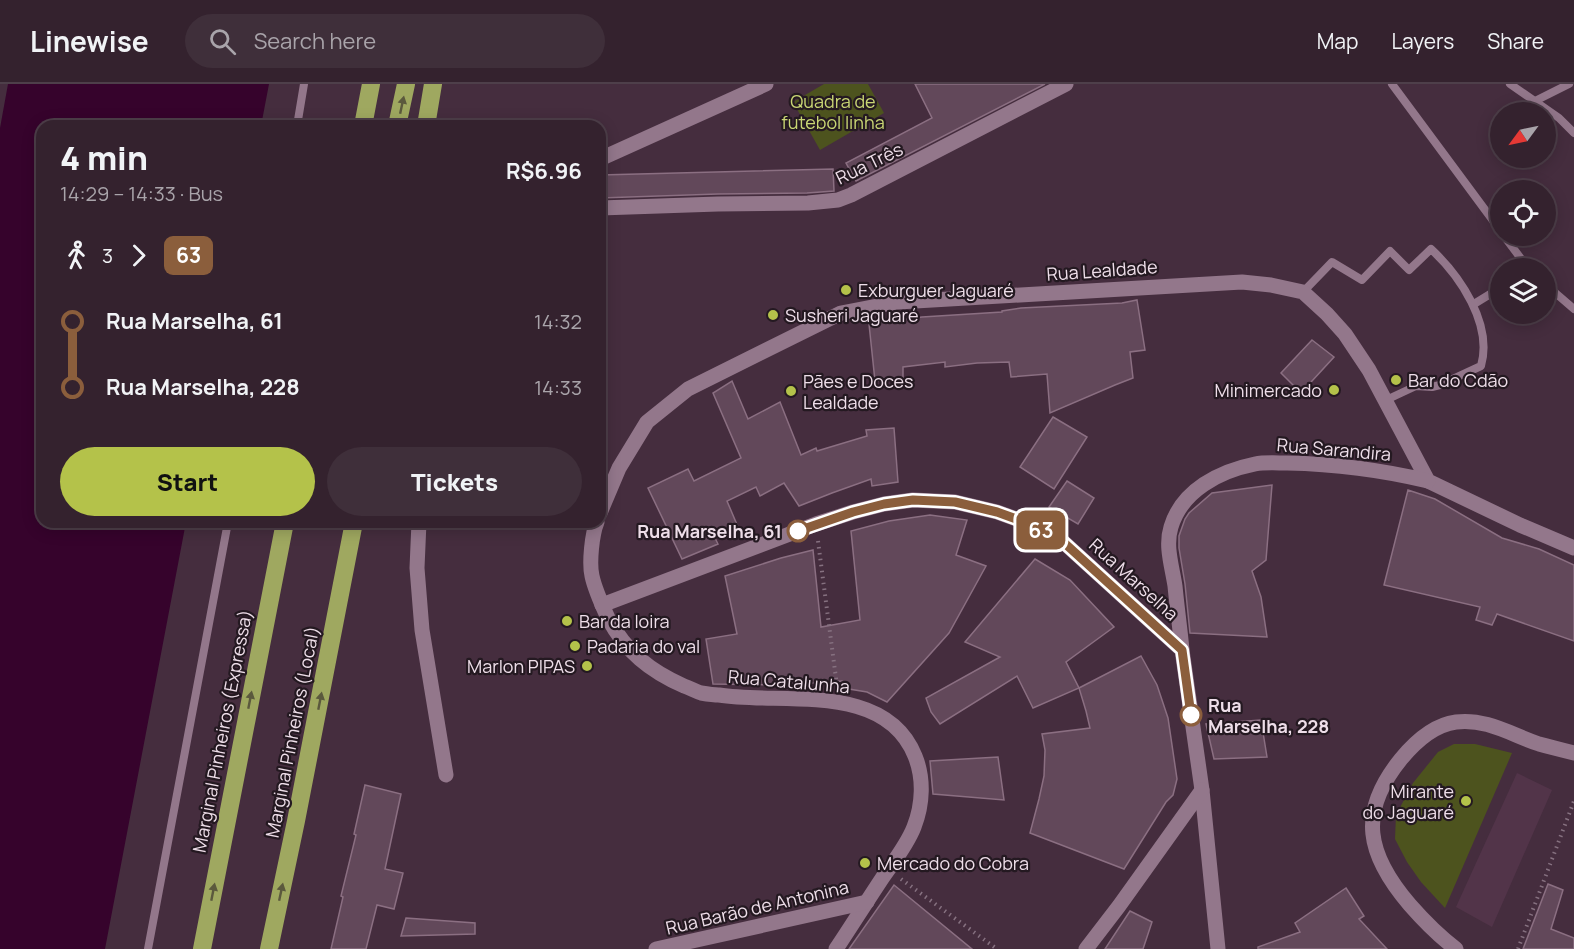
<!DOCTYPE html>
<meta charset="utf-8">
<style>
:root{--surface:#34222e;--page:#3f2f3a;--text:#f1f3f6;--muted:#a9a4aa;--line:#4e3f4a;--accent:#b4c24a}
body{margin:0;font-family:Manrope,sans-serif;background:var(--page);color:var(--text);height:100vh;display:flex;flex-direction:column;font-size:22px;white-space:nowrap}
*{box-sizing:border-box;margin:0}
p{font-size:20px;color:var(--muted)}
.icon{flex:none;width:33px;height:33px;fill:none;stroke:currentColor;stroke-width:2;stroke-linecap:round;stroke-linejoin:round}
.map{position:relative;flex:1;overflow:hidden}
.side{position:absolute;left:36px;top:36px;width:570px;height:408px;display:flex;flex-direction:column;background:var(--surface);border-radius:18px;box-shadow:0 3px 15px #0003,0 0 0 2px var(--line)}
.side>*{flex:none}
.badge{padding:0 12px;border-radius:9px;font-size:21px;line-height:39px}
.needle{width:39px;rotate:237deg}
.buttons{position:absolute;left:1490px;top:18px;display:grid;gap:12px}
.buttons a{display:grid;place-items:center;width:66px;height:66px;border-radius:50%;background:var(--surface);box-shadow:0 3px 15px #0003,0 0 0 2px var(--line);font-size:30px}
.map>.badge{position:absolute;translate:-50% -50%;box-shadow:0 0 0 3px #fff}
.legs{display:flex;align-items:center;gap:9px;height:66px;padding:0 24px;font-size:20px}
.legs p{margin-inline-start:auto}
.headline{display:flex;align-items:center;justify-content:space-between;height:102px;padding:0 24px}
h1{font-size:33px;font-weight:800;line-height:45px}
.button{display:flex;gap:12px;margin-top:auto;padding:12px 24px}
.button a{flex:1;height:69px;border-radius:36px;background:var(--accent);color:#111;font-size:24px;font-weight:800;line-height:69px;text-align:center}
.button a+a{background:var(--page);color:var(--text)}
ul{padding:0 24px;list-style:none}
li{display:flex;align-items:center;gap:21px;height:66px;font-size:22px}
li i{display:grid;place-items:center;width:9px;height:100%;margin:0 8px;background:currentColor}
li i::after{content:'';width:15px;height:15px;margin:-8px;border:4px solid;border-radius:50%;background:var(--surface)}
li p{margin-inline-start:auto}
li:first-child i{background:linear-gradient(#0000 50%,currentColor 0)}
li:last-child i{background:linear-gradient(currentColor 50%,#0000 0)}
header{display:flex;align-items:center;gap:36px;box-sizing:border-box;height:84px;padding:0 30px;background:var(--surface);border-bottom:2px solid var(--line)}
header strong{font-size:28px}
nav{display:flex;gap:33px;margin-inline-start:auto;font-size:21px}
.search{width:420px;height:54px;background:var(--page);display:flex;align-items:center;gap:15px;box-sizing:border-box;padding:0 21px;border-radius:33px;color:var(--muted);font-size:22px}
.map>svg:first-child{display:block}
</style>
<header>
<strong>Linewise</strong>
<div class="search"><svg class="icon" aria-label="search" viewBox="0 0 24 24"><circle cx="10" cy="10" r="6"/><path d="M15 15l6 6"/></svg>Search here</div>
<nav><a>Map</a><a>Layers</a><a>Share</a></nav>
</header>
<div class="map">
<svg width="1574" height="865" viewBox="0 0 1574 865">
<rect width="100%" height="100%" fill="#452d3e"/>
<path fill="#523449" d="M1517,689L1552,706L1492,843L1456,823Z"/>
<g fill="#4d531e">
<path d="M824,0H868L884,29L820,66L793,18Z"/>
<path d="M1454,660H1475L1512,669L1445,824L1421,798L1407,778L1395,755L1396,731L1413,699L1438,668Z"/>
</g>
<path fill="#36032c" d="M8,0H269L261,42H42V438H186L105,865H0V44Z"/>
<g fill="#62485a" stroke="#8b6f82" stroke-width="1.5">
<path d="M915,0H1045L856,97L846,79L932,34Z"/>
<path d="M833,85L834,107L807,109L718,110L600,114V91Z"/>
<path d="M1137,216L1145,266L1130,268L1133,294L1115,301L1050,329L1047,290L1011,293L1009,278L977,279L945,283V278L903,283V296L875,297L869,240L922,233L1002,228V227L1021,224L1122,219Z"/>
<path d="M1312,256L1334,273L1301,309L1281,289Z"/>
<path d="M732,297L748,335L780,318L801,371L816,364L817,367L867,352L866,346L894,344L898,398L872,402L871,395L832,409L799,422L784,399L760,412L756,403L727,417L738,443L714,452L718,460L682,475L648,404L688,385L694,397L741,374L713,309Z"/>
<path d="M1053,333L1087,353L1054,405L1020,383Z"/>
<path d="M1067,397L1094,414L1078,440L1049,423Z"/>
<path d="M1272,401L1266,476L1252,487L1261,513L1267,553L1190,549L1185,500L1179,464V452L1185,435L1189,429L1212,409Z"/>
<path d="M1408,406L1435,415L1502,454L1539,465L1574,481V557L1497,530L1492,541L1476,536L1480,523L1384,501Z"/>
<path d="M930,431L967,436L956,471L986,482L949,549L887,618L867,608L843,604L842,597L784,601L713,600L706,555L737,550L725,492L781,474L813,466L821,543L860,536L851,447L889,437Z"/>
<path d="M1035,475L1070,496L1114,543L1066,578L1079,604L1033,624L1017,592L940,640L931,628L926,614L1000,573L965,558Z"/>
<path d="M1141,572L1157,601L1168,634L1177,695L1173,711L1166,718L1124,785L1030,749L1039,715L1044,692L1045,666L1042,650L1090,644L1086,627L1079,604Z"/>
<path d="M1261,636L1267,673L1214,675L1206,640Z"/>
<path d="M998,673L1004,716L933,710L930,677Z"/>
<path d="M365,701L401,710L385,785L403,789L394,825L377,821L366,865H331L343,813L341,812L356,751L354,750Z"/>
<path d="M1548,800L1563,806L1551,845L1574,854V865H1523Z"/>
<path d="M894,801L972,865H849Z"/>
<path d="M1346,804L1364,832L1359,835L1387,865H1258V863L1300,848L1295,839Z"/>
<path d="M1130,827L1152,838L1143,865H1105Z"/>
<path d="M406,834L475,839V850L401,852Z"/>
</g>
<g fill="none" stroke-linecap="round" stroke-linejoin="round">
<g stroke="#867180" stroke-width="4" stroke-dasharray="1.5 4.5" stroke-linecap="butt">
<path d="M818,457L837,602"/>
<path d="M901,795L997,865"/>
<path d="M1518,865L1574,717"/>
</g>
<g stroke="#93778b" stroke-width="8">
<path d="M1392,0L1500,146"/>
<path d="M1510,0L1559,34L1574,49"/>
<path d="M1535,17L1569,0"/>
<path d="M297,42L304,0"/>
<path d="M1504,152L1528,184"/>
<path d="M1545,200L1574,225"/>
<path d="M1303,208L1332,178L1362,196L1390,167L1409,186L1431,165C1460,192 1493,240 1481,282L1440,301L1432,303L1416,302L1386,316"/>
<path d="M1474,220L1500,204"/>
<path d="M148,865L228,438"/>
</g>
<g stroke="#93778b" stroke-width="15">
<path d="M600,75L766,0"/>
<path d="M600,124L718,120L808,119L838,116L851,111L1066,0"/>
<path d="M600,429L619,384L647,338L688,305L841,229L898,218L1242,198L1271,201L1303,208L1327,230L1345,250L1369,286L1428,397L1520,441L1574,464"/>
<path d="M419,438L417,484L422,546L446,691"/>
<path d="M597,438C592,450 589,479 592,492C595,506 602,521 608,534C626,568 650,587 684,602C690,604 695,607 701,609C707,610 713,611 719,611C782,621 885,597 915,672C924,694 923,720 914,743C907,761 894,777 883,793C867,817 852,841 836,865"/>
<path d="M602,521L816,440L853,428L884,420L913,416L955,418L997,428L1030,440L1060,455L1182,566L1202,706L1218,865"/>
<path d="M1182,566C1180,544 1177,523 1175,502C1172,482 1165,462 1171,443C1182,406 1220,387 1255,380C1265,378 1277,379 1287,379C1334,380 1382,386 1428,397"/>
<path d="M656,865L867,818"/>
<path d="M1086,865L1119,822L1202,706"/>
<path d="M1456,865C1439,852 1424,837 1410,821C1367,771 1357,729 1401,675C1415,658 1433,641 1456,638C1486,634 1512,651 1539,660C1550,663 1562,666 1574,669"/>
</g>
<g stroke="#9fa860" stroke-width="18">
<path d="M363,42L371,0"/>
<path d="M397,42L406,0"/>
<path d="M426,42L433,0"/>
<path d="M202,865L285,438"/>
<path d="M269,865L296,737L354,438"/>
</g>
</g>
<defs><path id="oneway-solid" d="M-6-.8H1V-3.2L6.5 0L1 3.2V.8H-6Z" transform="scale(1.5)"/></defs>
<g fill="#5b593d">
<use href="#oneway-solid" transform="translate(402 21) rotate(-78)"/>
<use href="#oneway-solid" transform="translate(250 616) rotate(-79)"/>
<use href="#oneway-solid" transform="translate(320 617) rotate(-79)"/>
<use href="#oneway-solid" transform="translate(213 808) rotate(-79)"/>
<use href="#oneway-solid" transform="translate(281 808) rotate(-78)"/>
</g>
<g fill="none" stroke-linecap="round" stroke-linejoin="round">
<g stroke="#fff" stroke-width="14">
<path id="line-1" d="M798,447L853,428L884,420L913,416L955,418L997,428L1030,440L1060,455L1182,566L1191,631"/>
</g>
<use href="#line-1" stroke="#8b5e3c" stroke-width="9"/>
</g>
<g fill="#b4c24a" stroke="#241921" stroke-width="2">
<circle cx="846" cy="206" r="6"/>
<circle cx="773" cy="231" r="6"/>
<circle cx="1396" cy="296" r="6"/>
<circle cx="1334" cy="306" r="6"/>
<circle cx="791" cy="307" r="6"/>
<circle cx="567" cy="537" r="6"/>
<circle cx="575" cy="562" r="6"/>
<circle cx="587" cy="582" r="6"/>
<circle cx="1466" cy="717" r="6"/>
<circle cx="865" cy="779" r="6"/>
</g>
<g fill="#fff" stroke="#8b5e3c" stroke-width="3">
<circle cx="798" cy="447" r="10"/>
<circle cx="1191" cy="631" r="10"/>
</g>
<g text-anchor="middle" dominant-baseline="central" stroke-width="4.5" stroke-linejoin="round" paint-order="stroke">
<g font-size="18" fill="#c9d674" stroke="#241921">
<text x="833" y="17">Quadra de<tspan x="833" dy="21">futebol linha</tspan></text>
</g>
<g font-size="18" fill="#eedee9" stroke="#241921">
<text transform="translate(869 79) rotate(-26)">Rua Três</text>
<text transform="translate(1102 186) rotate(-4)">Rua Lealdade</text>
<text transform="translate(1334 365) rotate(5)">Rua Sarandira</text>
<text transform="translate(1134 495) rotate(42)">Rua Marselha</text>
<text transform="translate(789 597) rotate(5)">Rua Catalunha</text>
<text transform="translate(222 647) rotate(-79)">Marginal Pinheiros (Expressa)</text>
<text transform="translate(292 648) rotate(-79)">Marginal Pinheiros (Local)</text>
<text transform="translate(757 823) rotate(-13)">Rua Barão de Antonina</text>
</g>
<g font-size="18" fill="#eedee9" stroke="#241921" text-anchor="start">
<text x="858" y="206">Exburguer Jaguaré</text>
<text x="785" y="231">Susheri Jaguaré</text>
<text x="1408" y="296">Bar do Cdão</text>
<text x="803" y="297">Pães e Doces<tspan x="803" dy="21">Lealdade</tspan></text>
<text x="1322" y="306" text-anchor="end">Minimercado</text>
<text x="579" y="537">Bar da loira</text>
<text x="587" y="562">Padaria do val</text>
<text x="575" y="582" text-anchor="end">Marlon PIPAS</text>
<text x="1454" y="707" text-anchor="end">Mirante<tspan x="1454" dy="21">do Jaguaré</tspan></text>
<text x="877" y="779">Mercado do Cobra</text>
</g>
<g font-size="18" font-weight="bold" fill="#eedee9" stroke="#241921" text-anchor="end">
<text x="782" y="447">Rua Marselha, 61</text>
<text x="1208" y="621" text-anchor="start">Rua<tspan x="1208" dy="21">Marselha, 228</tspan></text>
</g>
</g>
</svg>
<div class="buttons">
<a><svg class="needle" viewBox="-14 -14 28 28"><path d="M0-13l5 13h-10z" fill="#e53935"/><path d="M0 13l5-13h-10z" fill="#a9a4aa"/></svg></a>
<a><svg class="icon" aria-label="locate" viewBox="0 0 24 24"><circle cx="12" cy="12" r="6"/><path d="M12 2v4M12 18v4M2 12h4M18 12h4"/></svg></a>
<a><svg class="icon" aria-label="layers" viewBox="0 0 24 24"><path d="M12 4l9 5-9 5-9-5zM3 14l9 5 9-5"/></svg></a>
</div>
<b class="badge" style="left:1041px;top:446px;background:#8b5e3c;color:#fff">63</b>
<section class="side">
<div class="headline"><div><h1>4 min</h1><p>14:29 – 14:33 · Bus</p></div><b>R$6.96</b></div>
<div class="legs"><svg class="icon" aria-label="walk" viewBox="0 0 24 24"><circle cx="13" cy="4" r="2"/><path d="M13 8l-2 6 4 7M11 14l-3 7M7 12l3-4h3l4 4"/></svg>3<svg class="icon" aria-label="forward" viewBox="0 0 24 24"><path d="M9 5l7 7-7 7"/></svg><b class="badge" style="background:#8b5e3c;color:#fff">63</b></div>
<ul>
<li><i style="color:#8b5e3c"></i><b>Rua Marselha, 61</b><p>14:32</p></li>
<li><i style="color:#8b5e3c"></i><b>Rua Marselha, 228</b><p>14:33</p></li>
</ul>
<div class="button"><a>Start</a><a>Tickets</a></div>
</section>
</div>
